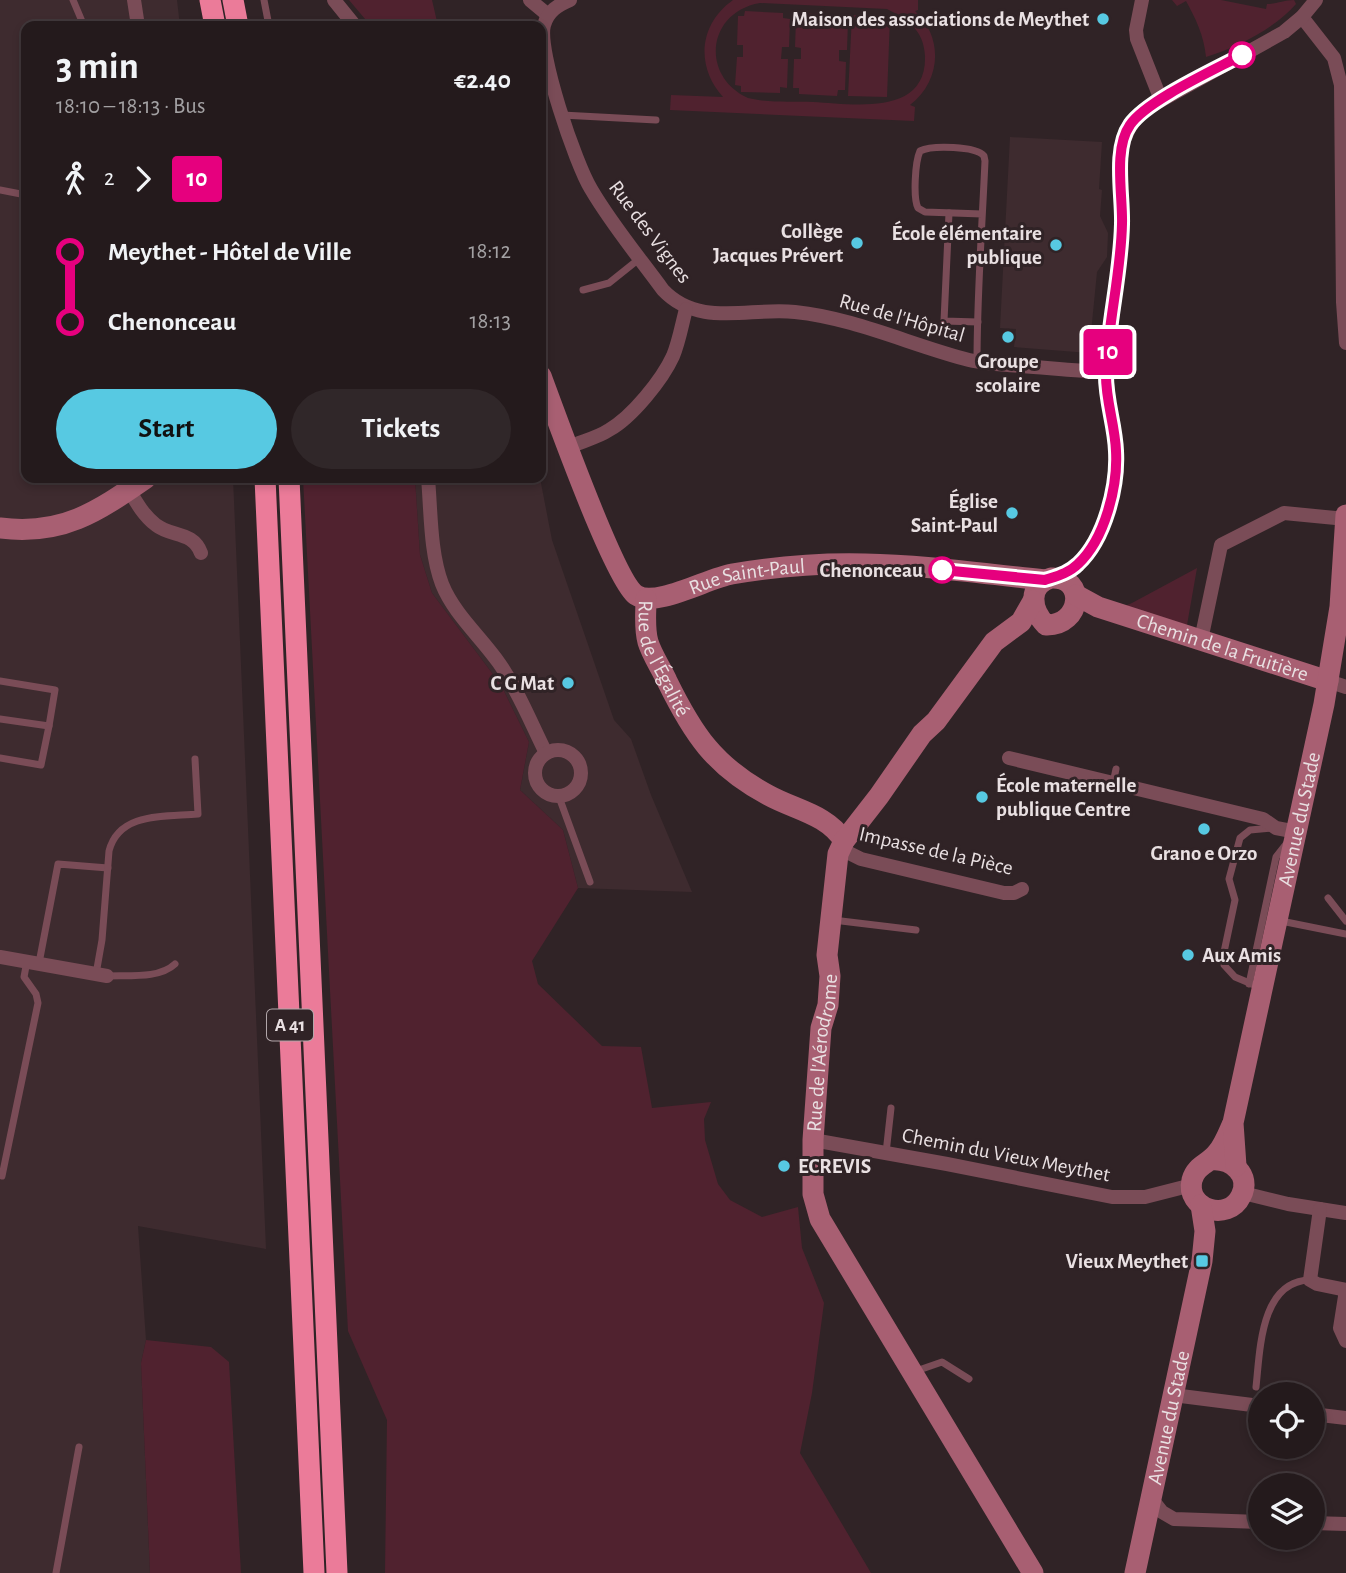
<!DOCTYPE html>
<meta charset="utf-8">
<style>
:root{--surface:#241a1c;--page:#302729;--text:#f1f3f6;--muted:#a3a1a3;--line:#41383b;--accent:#57c9e2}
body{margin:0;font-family:"Alegreya Sans",sans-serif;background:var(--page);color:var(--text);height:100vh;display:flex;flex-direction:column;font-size:26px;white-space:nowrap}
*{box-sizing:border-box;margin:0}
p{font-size:23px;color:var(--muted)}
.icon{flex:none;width:38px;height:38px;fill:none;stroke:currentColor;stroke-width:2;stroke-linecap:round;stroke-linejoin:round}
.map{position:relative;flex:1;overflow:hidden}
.details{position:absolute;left:21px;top:21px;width:525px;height:462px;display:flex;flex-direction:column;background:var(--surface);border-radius:14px;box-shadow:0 4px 10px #0003,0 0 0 2px var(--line)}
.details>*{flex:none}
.badge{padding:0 14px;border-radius:5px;font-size:24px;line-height:46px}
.buttons{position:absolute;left:1248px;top:1382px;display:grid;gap:14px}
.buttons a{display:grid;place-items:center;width:77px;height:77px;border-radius:50%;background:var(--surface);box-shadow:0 4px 10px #0003,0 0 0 2px var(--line);font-size:35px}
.map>.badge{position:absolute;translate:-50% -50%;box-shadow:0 0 0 4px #fff}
.legs{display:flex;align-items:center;gap:10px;height:77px;padding:0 35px;font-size:23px}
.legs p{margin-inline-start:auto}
.head{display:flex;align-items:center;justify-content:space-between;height:119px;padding:0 35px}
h1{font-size:38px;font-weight:700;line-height:52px}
.button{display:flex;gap:14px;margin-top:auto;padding:14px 35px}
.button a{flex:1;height:80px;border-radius:42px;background:var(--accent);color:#111;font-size:28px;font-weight:700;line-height:80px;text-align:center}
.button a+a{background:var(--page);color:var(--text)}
ul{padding:0 35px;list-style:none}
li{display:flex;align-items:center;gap:24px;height:70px;font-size:26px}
li i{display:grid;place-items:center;width:10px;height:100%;margin:0 9px;background:currentColor}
li i::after{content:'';width:18px;height:18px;margin:-9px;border:5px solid;border-radius:50%;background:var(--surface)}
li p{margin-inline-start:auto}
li:first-child i{background:linear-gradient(#0000 50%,currentColor 0)}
li:last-child i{background:linear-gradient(currentColor 50%,#0000 0)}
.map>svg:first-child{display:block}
</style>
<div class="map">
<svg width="1346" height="1573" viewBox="0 0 1346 1573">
<rect width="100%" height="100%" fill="#302326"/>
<g fill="#3e2b2f">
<path d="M0,0H177L180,26H26V478H233L266,1249L138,1226L146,1340L141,1363L150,1573H0Z"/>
<path d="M1010,137L1102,142L1099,189L1102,190L1100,216L1108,233L1107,257L1097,272L1089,353L1014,347L1016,329L1000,328Z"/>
<path d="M415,478H540L552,540L614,720L631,739L651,795L692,892L578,888L563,830L520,790L529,742L501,685L432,593L420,555Z"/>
</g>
<g fill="#50222f" fill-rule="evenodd">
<path d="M349,0H432L438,26H371Z"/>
<path d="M733,0H918V10L915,11C944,38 941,81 910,105L915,107L914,121L670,110L671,95L723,97C696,67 698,25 733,0ZM760,3L887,9C907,19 924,30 925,56C927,117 852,104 813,102C792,101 768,103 748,98C700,76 707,12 760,3Z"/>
<path d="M1172,0H1221L1266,9L1267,4C1277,4 1284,0 1294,0L1296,4C1273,30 1237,47 1206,57C1204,36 1196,19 1186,1L1177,6Z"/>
<path d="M745,11L783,13V18L790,19L789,47H782L781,59H788L787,88L780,87V93L741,92V86L735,85L737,57H743V45H737L738,16H744Z"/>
<path d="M803,13L841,15V21H848L847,50H839V61L846,62L845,90H838L837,96L799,94V88H793L794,59H801V48L795,47L796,19H802Z"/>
<path d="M852,15L890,17L887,97L848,96Z"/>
<path d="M303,478H415L420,555L432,593L501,685L529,742L520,790L563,830L578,888L532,961L538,984L602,1046L641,1047L652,1108L711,1102L704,1119L705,1140L718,1184L730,1200L762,1217L798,1207L802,1248L824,1303L812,1393L800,1453L871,1573H385L387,1420L348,1331Z"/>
<path d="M1197,568L1187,625L1125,606L1132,603Z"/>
<path d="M146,1340L211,1347L229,1362L241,1573H150L141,1363Z"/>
</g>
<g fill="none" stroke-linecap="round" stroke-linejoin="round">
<g stroke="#7a4c57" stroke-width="7">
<path d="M73,0L84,26"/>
<path d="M264,0L269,26"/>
<path d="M562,115L656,120"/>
<path d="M0,190L26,195"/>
<path d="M949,213L944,321L978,322"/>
<path d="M583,290L609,283L639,259"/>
<path d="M977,362C977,295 982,228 985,161L984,156C976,146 932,145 920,151C915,162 913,198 918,208L925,212L982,214"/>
<path d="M0,681L55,690L49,726L0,719"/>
<path d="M0,758L41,765L49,726"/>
<path d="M1113,783L1116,769"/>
<path d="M559,797L590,882"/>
<path d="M1328,898L1346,921"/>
<path d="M833,920L916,930"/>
<path d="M1281,921L1346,934"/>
<path d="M39,963L58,864L108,868"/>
<path d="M96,974L102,940L109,851C119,812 164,817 198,814L195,759"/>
<path d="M107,976C129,975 159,979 175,964"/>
<path d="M1249,984L1276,857L1287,843"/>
<path d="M1259,987L1235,977L1224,965V952L1235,900L1229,879L1240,838L1250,830L1272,828"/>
<path d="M886,1153L891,1108"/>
<path d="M2,1176L38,1003L36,994L24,977L27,961"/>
<path d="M916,1371L942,1362L969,1379"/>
<path d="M1256,1387C1260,1352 1260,1281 1310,1280"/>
<path d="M56,1573L79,1447"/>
</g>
<g stroke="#7a4c57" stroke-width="14">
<path d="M134,0L138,26"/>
<path d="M334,0L355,26"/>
<path d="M530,0L548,15"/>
<path d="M570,0C558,5 548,11 544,25C537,51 576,165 591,189C612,225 639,257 663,290C699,328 749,307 795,312C854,318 911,345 969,360C986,364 1004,365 1022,366C1050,368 1078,371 1106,372"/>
<path d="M1142,0L1136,30L1137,39L1161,100"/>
<path d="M1302,17L1334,58L1341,85L1343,302L1346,343"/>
<path d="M569,447C582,441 597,438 609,430C632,417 662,380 673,356C679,342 682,324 686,309"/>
<path d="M428,478C431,512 430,552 442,584C454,614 480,636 499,663C518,690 531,723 546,753"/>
<path d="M129,490C136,502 144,516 156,525C171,537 193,531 201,553"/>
<path d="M1057,578C1064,573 1073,569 1079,563C1107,533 1119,483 1115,443C1113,417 1105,395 1107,369C1110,321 1120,274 1122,225C1123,182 1108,143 1144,110L1284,32L1302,17L1316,0"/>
<path d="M1201,640L1221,545L1284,513L1346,519"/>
<path d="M1328,681L1346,687"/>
<circle cx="558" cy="773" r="23"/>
<path d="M1009,758L1263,819L1276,828L1297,832"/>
<path d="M841,849L861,859L1004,893H1014L1022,889"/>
<path d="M0,957L107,976"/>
<path d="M813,1140L947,1164L1112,1197H1145L1192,1185"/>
<path d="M1243,1193L1288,1204L1346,1213"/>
<path d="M1320,1209L1310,1280L1317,1284L1346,1290L1340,1328L1346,1341"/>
<path d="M1173,1395L1260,1406"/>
<path d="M1312,1414L1346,1418"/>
<path d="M1151,1498L1162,1512L1174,1519L1260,1522"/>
<path d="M1312,1523L1346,1524"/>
</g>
<g stroke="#a85f72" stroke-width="21">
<path id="s1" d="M541,376C554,411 615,581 636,595C656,608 708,578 732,574C773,567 824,563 865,564C925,565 985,574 1045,580"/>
<path d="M0,528C62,536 97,512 146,478"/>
<path d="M1051,578C1087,576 1082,626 1046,625C1031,610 1027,585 1051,578Z"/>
<path id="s2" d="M1076,595L1098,607L1328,681"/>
<path id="s3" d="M646,599C646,613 644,628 648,642C652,655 661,668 667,681C693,734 714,766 768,795C795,810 827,814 844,841"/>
<path d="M1211,1160C1231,1158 1252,1175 1241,1196C1228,1223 1185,1209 1192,1180C1196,1165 1209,1164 1217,1153C1224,1145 1228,1134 1232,1125"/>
<path id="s4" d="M1236,1166L1233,1123L1324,704L1340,607L1346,515"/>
<path id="s5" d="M1033,1573L820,1219L813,1194V1140L821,1028L828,1005L830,976L827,955L838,854L844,841L879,796L922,734L936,721L994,642L1021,622L1033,601"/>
<path id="s6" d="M1135,1573L1202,1261L1205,1231L1201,1205"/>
</g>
<g stroke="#eb7b99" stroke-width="21">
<path d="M210,0L215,26"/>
<path d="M233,0L238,26"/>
<path d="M265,478L314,1573"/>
<path d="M289,478L337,1573"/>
</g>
</g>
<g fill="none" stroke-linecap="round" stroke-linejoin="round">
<g stroke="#fff" stroke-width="16">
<path id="line-1" d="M942,570L1045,580C1057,576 1069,573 1078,564C1105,539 1118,486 1116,451C1115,424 1105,399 1106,372C1108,322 1121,274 1122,224C1123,196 1113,149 1130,125C1146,101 1214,70 1242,55"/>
</g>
<use href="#line-1" stroke="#e6007e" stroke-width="10"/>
</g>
<g fill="#57c9e2" stroke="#302326" stroke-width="2.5">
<circle cx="1103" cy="19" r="7"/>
<circle cx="857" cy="243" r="7"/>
<circle cx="1056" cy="245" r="7"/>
<circle cx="1008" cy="337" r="7"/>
<circle cx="1012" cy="513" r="7"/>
<circle cx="568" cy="683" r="7"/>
<circle cx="982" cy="797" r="7"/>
<circle cx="1204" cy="829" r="7"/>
<circle cx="1188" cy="955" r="7"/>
<circle cx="784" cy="1166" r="7"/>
<rect x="1195" y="1254" width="14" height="14" rx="3.5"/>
</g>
<g fill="#fff" stroke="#e6007e" stroke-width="3.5">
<circle cx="1242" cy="55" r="12"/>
<circle cx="942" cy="570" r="12"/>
</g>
<g text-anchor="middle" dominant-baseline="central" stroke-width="6" stroke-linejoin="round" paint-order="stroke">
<rect fill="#302326" stroke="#b2a7aa" stroke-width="2" x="267" y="1009.5" width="46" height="31" rx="5"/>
<g font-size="19" font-weight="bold" fill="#e9e0e2">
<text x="290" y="1025">A 41</text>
</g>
<g font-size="21" font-weight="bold" fill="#e9e0e2" stroke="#302326" text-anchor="end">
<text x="1089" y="19">Maison des associations de Meythet</text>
<text x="843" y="231">Collège<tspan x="843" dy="24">Jacques Prévert</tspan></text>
<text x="1042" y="233">École élémentaire<tspan x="1042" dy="24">publique</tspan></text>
<text x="1008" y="361" text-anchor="middle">Groupe<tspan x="1008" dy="24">scolaire</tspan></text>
<text x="998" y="501">Église<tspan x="998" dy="24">Saint-Paul</tspan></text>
<text x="554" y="683">C G Mat</text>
<text x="996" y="785" text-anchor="start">École maternelle<tspan x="996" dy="24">publique Centre</tspan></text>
<text x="1204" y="853" text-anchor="middle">Grano e Orzo</text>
<text x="1202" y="955" text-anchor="start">Aux Amis</text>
<text x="798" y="1166" text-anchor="start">ECREVIS</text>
<text x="1188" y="1261">Vieux Meythet</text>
</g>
<g font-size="21" fill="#e9e0e2" stroke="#302326">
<text transform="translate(650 232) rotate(53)">Rue des Vignes</text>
<text transform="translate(902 318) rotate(16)">Rue de l'Hôpital</text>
<text stroke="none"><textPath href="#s1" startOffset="354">Rue Saint-Paul</textPath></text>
<text stroke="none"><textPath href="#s2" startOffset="156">Chemin de la Fruitière</textPath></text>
<text stroke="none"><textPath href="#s3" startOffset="63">Rue de l'Égalité</textPath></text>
<text stroke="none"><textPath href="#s4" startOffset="354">Avenue du Stade</textPath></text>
<text transform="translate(936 851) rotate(13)">Impasse de la Pièce</text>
<text stroke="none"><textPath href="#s5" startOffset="581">Rue de l'Aérodrome</textPath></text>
<text transform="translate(1006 1155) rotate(11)">Chemin du Vieux Meythet</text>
<text stroke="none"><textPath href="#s6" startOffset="159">Avenue du Stade</textPath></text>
</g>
<g font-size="21" font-weight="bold" fill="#e9e0e2" stroke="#302326" text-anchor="end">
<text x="923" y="570">Chenonceau</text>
</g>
</g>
</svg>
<div class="buttons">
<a><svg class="icon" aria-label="locate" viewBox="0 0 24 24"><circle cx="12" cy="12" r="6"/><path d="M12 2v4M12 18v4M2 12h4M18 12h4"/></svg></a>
<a><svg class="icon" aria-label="layers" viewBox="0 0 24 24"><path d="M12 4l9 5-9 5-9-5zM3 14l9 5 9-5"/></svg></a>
</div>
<b class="badge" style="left:1108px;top:352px;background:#e6007e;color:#fff">10</b>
<section class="details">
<div class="head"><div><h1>3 min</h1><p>18:10 – 18:13 · Bus</p></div><b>€2.40</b></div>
<div class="legs"><svg class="icon" aria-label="walk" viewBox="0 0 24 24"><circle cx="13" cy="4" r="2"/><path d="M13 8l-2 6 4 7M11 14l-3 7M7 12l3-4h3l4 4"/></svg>2<svg class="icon" aria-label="forward" viewBox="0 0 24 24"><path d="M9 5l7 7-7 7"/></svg><b class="badge" style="background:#e6007e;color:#fff">10</b></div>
<ul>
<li><i style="color:#e6007e"></i><b>Meythet - Hôtel de Ville</b><p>18:12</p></li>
<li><i style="color:#e6007e"></i><b>Chenonceau</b><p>18:13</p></li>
</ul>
<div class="button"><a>Start</a><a>Tickets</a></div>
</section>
</div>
